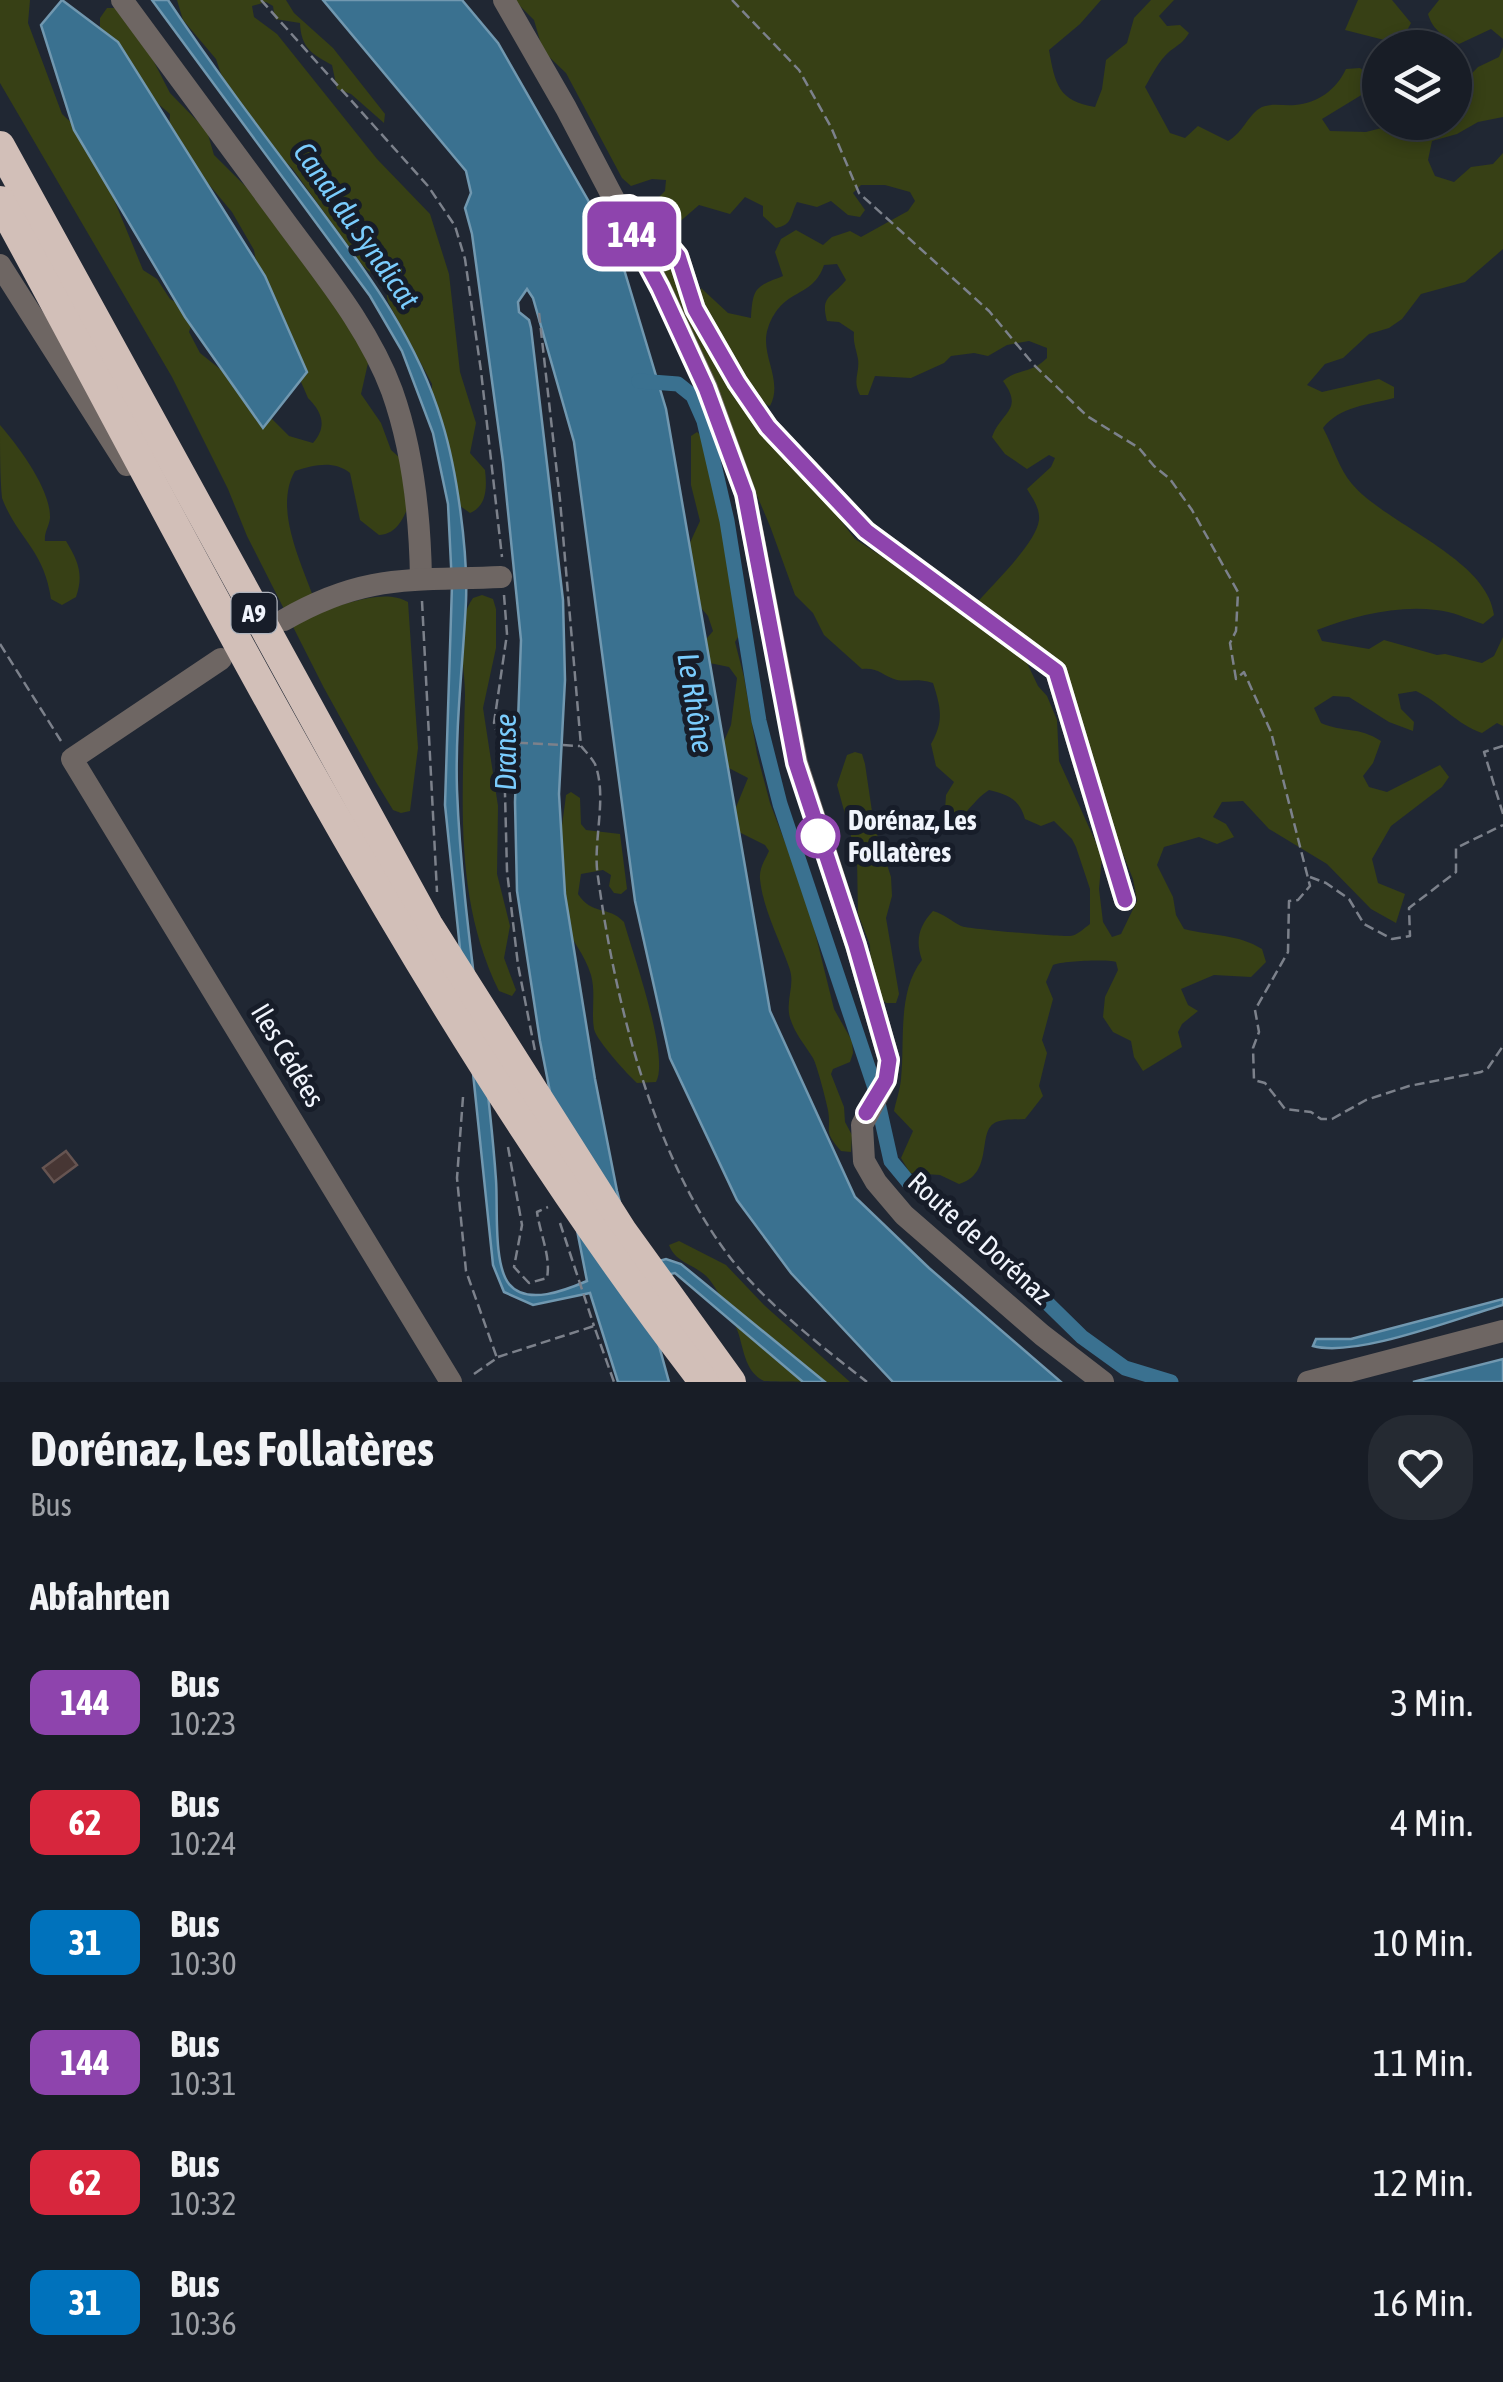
<!DOCTYPE html>
<html lang="de">
<meta charset="utf-8">
<style>
:root{--surface:#181d26;--page:#252a32;--text:#f1f3f6;--muted:#9fa2a7;--line:#363b43}
body{margin:0;font-family:"Asap Condensed",sans-serif;background:var(--page);color:var(--text);height:100vh;display:flex;flex-direction:column;font-size:38px;white-space:nowrap}
*{box-sizing:border-box;margin:0}
p{font-size:32px;color:var(--muted)}
.icon{flex:none;width:55px;height:55px;fill:none;stroke:currentColor;stroke-width:2;stroke-linecap:round;stroke-linejoin:round}
.map{position:relative;height:1382px;overflow:hidden}
.details{display:flex;flex-direction:column;background:var(--surface);flex:1}
.details>*{flex:none}
.badge{padding:0 20px;border-radius:15px;font-size:35px;line-height:65px}
.fabs{position:absolute;left:1362px;top:30px;display:grid;gap:20px}
.fabs a{display:grid;place-items:center;width:110px;height:110px;border-radius:50%;background:var(--surface);box-shadow:0 5px 15px #0003,0 0 0 2px var(--line);font-size:50px}
.map>.badge{position:absolute;translate:-50% -50%;box-shadow:0 0 0 5px #fff}
h2{padding:0 30px;font-size:38px;line-height:90px}
.round{display:grid;place-items:center;flex:none;width:105px;height:105px;border-radius:40px;background:var(--page)}
.headline{display:flex;align-items:center;justify-content:space-between;height:170px;padding:0 30px}
h1{font-size:48px;font-weight:700;line-height:75px}
ul{padding:0;list-style:none}
li{display:flex;align-items:center;gap:30px;height:120px;padding:0 30px}
li div{flex:1}
li b{display:block;font-size:38px}
li em{font-style:normal}
li .badge{min-width:110px;font-weight:700;text-align:center}
.map>svg:first-child{display:block}
</style>
<div class="map">
<svg width="1503" height="1382" viewBox="0 0 1503 1382">
<rect width="100%" height="100%" fill="#202733"/>
<g fill="#374015">
<path d="M0,0H30L28,23L62,114L77,128L101,168L143,270L157,279L170,299L195,313L189,332L200,353L230,377L289,436L313,443C327,427 323,413 308,398L261,290L254,250L232,212L169,137L170,114L156,102L100,32V18L107,8H116L152,58L170,93L207,131L214,155L330,270L368,363L361,394L381,423L391,450L418,474C410,496 406,534 379,535L360,520L350,473C333,460 315,465 295,471C272,511 305,569 317,608L322,610C348,604 384,588 408,602L418,748L410,811L401,813L393,810L376,782L324,688L247,536L228,489L172,377L0,83Z"/>
<path d="M177,0H286L294,13L333,48L385,114L384,123L351,94L337,89L332,65C312,54 301,48 300,23L275,19L273,6L266,2L252,6L254,17L277,34L377,159L430,214L449,274L460,372L476,423L470,453L485,470C487,487 487,506 470,513L456,503L452,466L432,400V384L388,302L385,285L363,266L292,168L277,154L232,92L221,74L216,59L183,20Z"/>
<path d="M514,0H1101L1080,24L1049,50C1055,85 1059,101 1095,107L1102,89L1106,60L1127,43L1134,18L1151,0H1174L1159,16L1167,26L1180,25L1189,33C1183,43 1179,44 1170,51C1159,60 1152,75 1145,87L1170,133L1185,138L1198,126L1228,141C1244,132 1248,114 1262,107C1272,103 1284,106 1295,105C1318,103 1336,90 1346,69L1360,68L1374,78L1363,94L1322,119L1330,131L1366,132L1401,123L1455,122V91L1478,67L1499,57L1503,47V117L1478,122L1457,134L1432,141L1428,160L1435,176L1454,182L1471,167L1493,164L1503,153V249L1465,282L1421,294L1402,319L1389,328L1369,334L1343,358L1325,364L1307,385L1322,392L1379,379L1394,387V398C1368,405 1340,406 1323,428C1333,446 1339,469 1352,484C1387,525 1487,558 1494,615L1483,624C1468,619 1452,611 1436,610C1397,605 1353,616 1317,630L1322,641L1369,649L1384,640L1437,655L1445,654L1482,663L1494,656L1503,637V726L1497,723L1482,733C1457,725 1440,702 1416,691L1398,694L1401,709L1414,722L1413,731L1389,722L1349,697L1333,696L1314,708L1321,723C1344,733 1358,726 1381,741L1373,763L1363,776L1369,787L1387,792L1440,765L1449,777L1442,787L1391,826L1372,859L1378,883L1405,894L1396,923L1371,909L1327,864L1269,829L1243,801L1222,802L1213,817L1226,824L1234,837L1217,844L1199,837L1164,847L1157,865L1173,897L1176,915L1184,929C1212,936 1238,934 1262,949L1266,962L1251,977L1214,975L1181,989L1188,1005L1198,1011L1182,1024L1178,1032L1182,1047L1143,1071L1134,1057L1131,1041L1113,1032L1103,1017L1105,997L1118,970L1116,962C1106,959 1063,961 1053,965L1046,982L1053,999L1042,1040L1047,1053L1039,1086L1043,1096L1025,1119C1015,1120 1002,1118 993,1124C978,1135 993,1174 959,1184L940,1175L910,1173L901,1158L913,1131L894,1111C896,1101 900,1090 901,1079C905,1041 897,992 922,960C915,940 919,926 933,911C944,914 951,921 961,926C967,929 1062,937 1070,936C1078,935 1083,929 1090,924V889L1076,847L1072,839L1054,821L1041,826L1025,819C1019,799 1009,795 989,790C976,798 971,809 959,818L945,811L946,795L954,782L936,766L931,744C944,721 941,708 933,683C916,678 907,682 897,680C883,676 878,667 862,669L824,635L813,613L795,595L770,526L645,233L657,239L673,273L828,504L855,539L923,583L1026,661L1038,686L1047,696L1057,720L1059,761L1102,856L1099,889L1103,922L1112,937L1121,934L1137,901L1133,879L1042,652L975,605C991,586 1036,544 1039,520C1040,508 1033,499 1027,489L1051,467L1055,458L1049,455L1027,469L1005,454L992,437C1002,411 1024,410 1003,381C1019,368 1031,374 1047,358V348L1029,341L1007,345L988,356L974,353L951,356L944,363L911,378L875,376L868,395H860C852,380 860,373 858,359C856,348 853,343 854,332L839,322L827,321C820,295 832,298 846,280L837,264L824,265C812,300 783,286 768,328C759,354 784,380 770,406L761,403L696,302L701,288L728,313L751,318C753,287 755,287 783,276L775,252L781,239L796,230L823,245L832,237L850,231L861,237L908,211L915,201L910,192L885,185H861L853,193L865,210L860,217L848,215L831,201L817,207L797,202C790,215 793,225 776,228L763,216V206L745,197L730,214L699,205L676,225L655,220L652,204L665,191L666,180L652,179L631,186L622,178L566,73L543,51L534,20Z"/>
<path d="M1358,0H1392L1411,23L1400,44L1345,30Z"/>
<path d="M1439,0H1503V39L1491,29L1459,44C1444,36 1433,31 1428,14Z"/>
<path d="M0,425C18,446 51,489 50,518C49,527 44,532 45,541H66C78,561 84,574 76,597L62,605L51,599C44,549 17,538 2,498C0,478 0,447 0,425Z"/>
<path d="M697,432L709,443L738,604C743,619 745,628 735,642L744,677L757,754L770,803L807,900L834,1009L852,1041L853,1053L850,1062L833,1069L831,1074L844,1107L845,1122L852,1135L851,1152L841,1151C822,1129 832,1133 828,1110C826,1100 817,1065 813,1058C805,1045 795,1034 790,1018C785,999 796,985 789,967C779,938 763,909 760,879C759,868 765,860 769,851L765,845L733,829L732,817L748,778L725,766L721,748L731,725L737,678L729,667L700,661L698,649L713,631L708,616L689,594L682,560L700,521L691,485V436Z"/>
<path d="M482,595L493,599L496,609V648L483,708L498,806L497,874L510,926L504,958L516,990L512,996L499,991C453,897 463,797 465,695C465,664 454,625 473,598Z"/>
<path d="M855,752L862,754L865,764L874,825L891,877L892,896L886,918L899,994L896,1003H886L879,997L871,978L870,945L858,914L857,858L837,785L847,755Z"/>
<path d="M571,792L580,798L581,824L586,830L620,834L627,889L621,894L614,893L609,886L611,875L603,870L581,874L578,894C592,916 608,905 624,922C633,954 670,1057 656,1082L637,1083C629,1076 596,1040 594,1029C591,1012 596,993 591,975C585,954 570,939 563,919C550,884 562,832 566,795Z"/>
<path d="M679,1241L726,1265L764,1305L850,1382C833,1382 776,1382 764,1381C743,1371 744,1345 736,1327C730,1312 719,1292 709,1279C696,1264 676,1264 669,1245Z"/>
</g>
<g fill="#3a7190" stroke="#7198b0" stroke-width="2.5">
<path d="M62,0L118,42L265,276L307,372L263,428L185,317L74,130L41,25Z"/>
<path d="M152,0H168C214,69 264,135 314,201C366,271 417,338 442,422C457,470 468,552 466,601C463,664 455,727 457,790C462,920 487,1050 496,1180C498,1206 493,1264 509,1284C527,1306 566,1290 587,1281L540,1041L517,891L515,802L521,640L503,462L472,234L465,208L471,193L466,171L323,0H462L498,43L620,256L666,409L770,1011L855,1197L929,1268L1061,1382H893L791,1273L737,1200L670,1058L635,901L574,442L533,298L527,289L518,302L519,312L529,320L531,328L563,600L565,680L559,794L565,894L595,1079L617,1191L637,1267L666,1259L681,1264L825,1382H803L675,1273L641,1280L669,1382H618L590,1293L533,1305L504,1292L493,1265L445,805L452,585L448,504L433,433L402,351L370,296Z"/>
<path d="M1503,1299V1305C1457,1318 1356,1358 1313,1346L1316,1339H1351Z"/>
<path d="M1503,1359V1382H1413Z"/>
</g>
<g fill="none" stroke-linecap="round" stroke-linejoin="round">
<g stroke="#3a7190" stroke-width="15">
<path d="M639,381L678,384L693,396L704,421L727,521L759,721L780,804L874,1085L891,1161L910,1184"/>
<path d="M986,1243L1082,1337L1125,1368L1171,1382"/>
</g>
</g>
<path fill="#473634" stroke="#665451" stroke-width="2.5" d="M66,1151L77,1165L54,1182L43,1168Z"/>
<g fill="none" stroke-linecap="round" stroke-linejoin="round">
<g stroke="#7c818b" stroke-width="2.5" stroke-dasharray="10 5" stroke-linecap="butt">
<path d="M261,0L428,186L455,226L465,259L481,371L502,557"/>
<path d="M732,0L799,70L831,127L859,193L989,311L1034,365L1087,416L1139,448L1154,466L1170,479L1192,510L1238,592L1236,631L1230,643L1236,679L1244,672L1271,732L1310,886L1298,900L1289,901L1288,952L1255,1010L1259,1032L1253,1048L1254,1080L1265,1083L1285,1109L1311,1112L1321,1119H1332L1366,1100L1409,1086L1481,1072L1488,1068L1503,1046"/>
<path d="M539,313L560,500L581,746C585,751 592,758 595,764C608,798 592,842 598,877C615,1002 654,1160 732,1260C769,1306 821,1346 867,1382"/>
<path d="M504,595L507,634L494,723L504,755L507,871L518,965L535,1051"/>
<path d="M422,601L437,892"/>
<path d="M0,644L61,741"/>
<path d="M503,742L580,746"/>
<path d="M1503,746L1484,752L1503,814"/>
<path d="M1310,877L1326,883L1349,899L1364,924L1392,939L1410,936L1409,908L1456,872V848L1503,825"/>
<path d="M463,1097L457,1178L466,1271L497,1358L471,1376"/>
<path d="M508,1147L522,1225L514,1267L529,1283L547,1278C551,1256 540,1234 537,1212L548,1207"/>
<path d="M560,1223L594,1326"/>
<path d="M498,1357L594,1326L614,1382"/>
</g>
<g stroke="#6e6663" stroke-width="22">
<path d="M122,0C175,72 228,144 281,216C321,271 368,326 392,391C413,450 420,516 421,579"/>
<path d="M504,0L566,108L660,287L707,388L745,493L797,763L856,945L889,1060L886,1080L862,1125L864,1161L876,1182L904,1215L1042,1335L1103,1382"/>
<path d="M616,205H630L647,219L678,256L695,309L737,382L768,427L866,531L1056,671L1125,900"/>
<path d="M0,265L127,465"/>
<path d="M284,620C365,573 412,581 501,577"/>
<path d="M221,659L72,759L451,1382"/>
<path d="M1308,1382L1503,1331"/>
</g>
<g stroke="#d2bfb8" stroke-width="30">
<path d="M0,146L428,925L622,1231L731,1382"/>
<path d="M0,201C219,603 423,1018 704,1382"/>
</g>
</g>
<g fill="none" stroke-linecap="round" stroke-linejoin="round">
<g stroke="#fff" stroke-width="22">
<path id="line" d="M866,1113L886,1080L889,1060L856,945L796,763L745,494L706,388L660,288L616,206L630,205L647,219L678,256L695,309L737,382L768,427L866,531L1056,671L1125,900"/>
</g>
<use href="#line" stroke="#8e44ad" stroke-width="15"/>
</g>
<circle fill="#fff" stroke="#8e44ad" stroke-width="5" cx="818" cy="836" r="20"/>
<g text-anchor="middle" dominant-baseline="central" stroke-width="10" stroke-linejoin="round" paint-order="stroke">
<rect fill="#171d29" stroke="#afb4bd" stroke-width="2.5" x="231.5" y="593" width="45" height="40" rx="8"/>
<g font-size="25" font-weight="bold" fill="#f0f4fc">
<text x="254" y="613">A9</text>
</g>
<g font-size="28" font-weight="bold" fill="#f0f4fc" stroke="#171d29" text-anchor="start">
<text x="848" y="820">Dorénaz, Les<tspan x="848" dy="32">Follatères</tspan></text>
</g>
<g font-size="28" fill="#f0f4fc" stroke="#171d29">
<text transform="translate(288 1055) rotate(59)">Iles Cédées</text>
<text transform="translate(980 1238) rotate(42)">Route de Dorénaz</text>
</g>
<g font-size="30" font-style="italic" fill="#7accfd" stroke="#171d29">
<text transform="translate(357 225) rotate(55)">Canal du Syndicat</text>
<text transform="translate(696 703) rotate(81)">Le Rhône</text>
<text transform="translate(505 752) rotate(-90)">Dranse</text>
</g>
</g>
</svg>
<div class="fabs">
<a><svg class="icon" aria-label="layers" viewBox="0 0 24 24"><path d="M12 4l9 5-9 5-9-5zM3 14l9 5 9-5"/></svg></a>
</div>
<b class="badge" style="left:632px;top:234px;background:#8e44ad;color:#fff">144</b>
</div>
<section class="details">
<div class="headline"><div><h1>Dorénaz, Les Follatères</h1><p>Bus</p></div><a class="round"><svg class="icon" aria-label="heart" viewBox="0 0 24 24"><path d="M12 20l-8-8c-3-5 5-10 8-4 3-6 11-1 8 4z"/></svg></a></div>
<h2>Abfahrten</h2>
<ul>
<li><span class="badge" style="background:#8e44ad;color:#fff">144</span><div><b>Bus</b><p>10:23</p></div><em>3 Min.</em></li>
<li><span class="badge" style="background:#d7263d;color:#fff">62</span><div><b>Bus</b><p>10:24</p></div><em>4 Min.</em></li>
<li><span class="badge" style="background:#0072bc;color:#fff">31</span><div><b>Bus</b><p>10:30</p></div><em>10 Min.</em></li>
<li><span class="badge" style="background:#8e44ad;color:#fff">144</span><div><b>Bus</b><p>10:31</p></div><em>11 Min.</em></li>
<li><span class="badge" style="background:#d7263d;color:#fff">62</span><div><b>Bus</b><p>10:32</p></div><em>12 Min.</em></li>
<li><span class="badge" style="background:#0072bc;color:#fff">31</span><div><b>Bus</b><p>10:36</p></div><em>16 Min.</em></li>
</ul>
</section>
